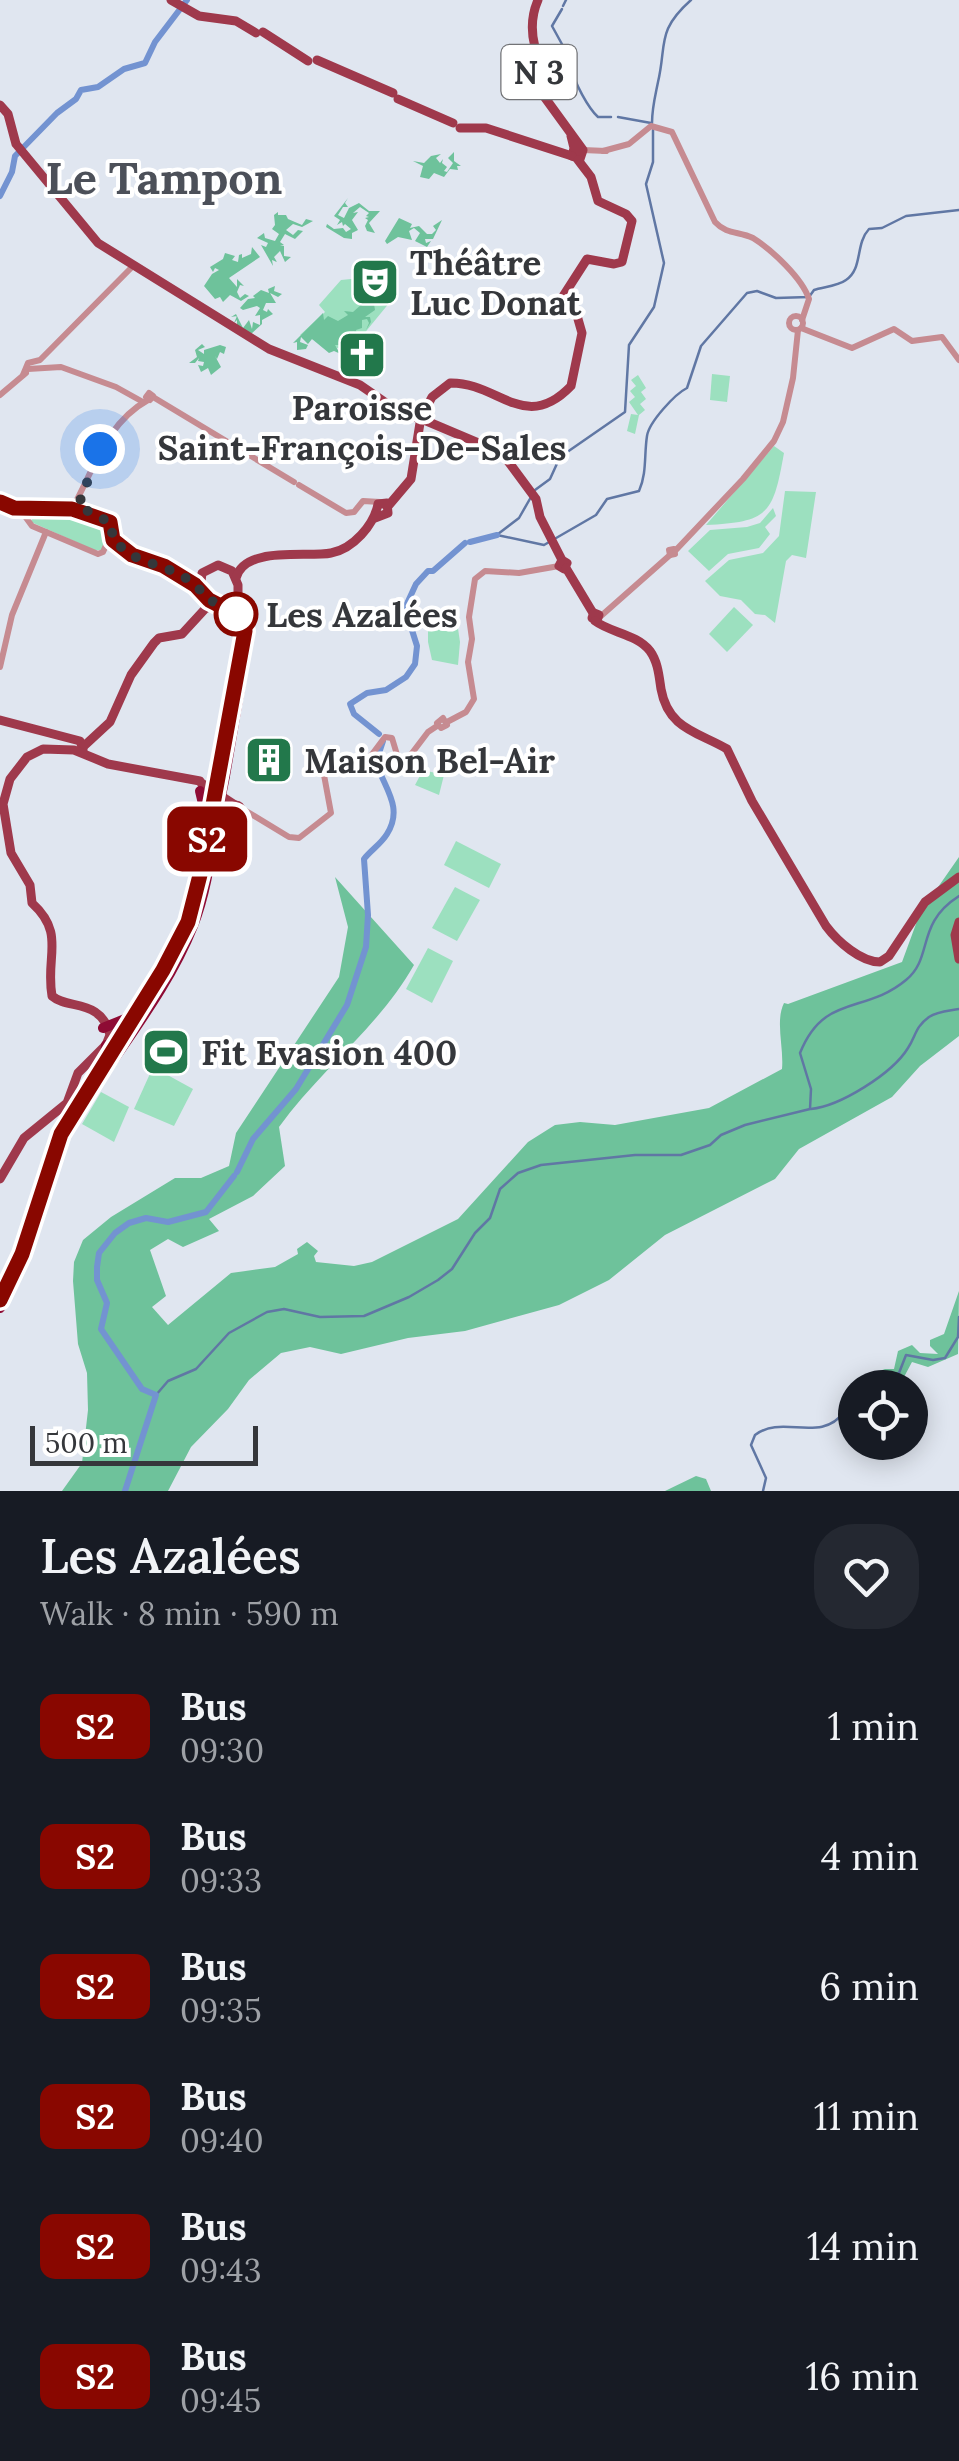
<!DOCTYPE html>
<meta charset="utf-8">
<style>
:root{--surface:#171b24;--page:#242831;--text:#f1f3f6;--muted:#9ea1a6}
body{margin:0;font-family:Lora,serif;background:var(--page);color:var(--text);height:100vh;display:flex;flex-direction:column;font-size:38px;white-space:nowrap}
*{box-sizing:border-box;margin:0}
p{font-size:32px;color:var(--muted)}
.icon{flex:none;width:55px;height:55px;fill:none;stroke:currentColor;stroke-width:2;stroke-linecap:round;stroke-linejoin:round}
.map{position:relative;height:1491px;overflow:hidden}
.drawer{display:flex;flex-direction:column;background:var(--surface);flex:1}
.drawer>*{flex:none}
.badge{padding:0 20px;border-radius:15px;font-size:35px;line-height:65px}
.fabs{position:absolute;left:838px;top:1370px;display:grid;gap:20px}
.fabs a{display:grid;place-items:center;width:90px;height:90px;border-radius:50%;background:var(--surface);box-shadow:0 5px 25px #0003;font-size:50px}
.scale{position:absolute;left:30px;bottom:25px;width:228px;box-sizing:border-box;padding-left:10px;border:5px solid #35373b;border-top:0;font-size:28px;line-height:35px;white-space:nowrap;color:#35373b;-webkit-text-stroke:8px #fff;paint-order:stroke}
.you{position:absolute;width:50px;height:50px;margin:-25px;border:8px solid #fff;border-radius:50%;background:#1a73e8;box-shadow:0 0 0 15px #1a73e833}
.map>.badge{position:absolute;translate:-50% -50%;box-shadow:0 0 0 5px #fff}
.round{display:grid;place-items:center;flex:none;width:105px;height:105px;border-radius:40px;background:var(--page)}
.headline{display:flex;align-items:center;justify-content:space-between;height:170px;padding:0 40px}
h1{font-size:48px;font-weight:600;line-height:75px}
ul{padding:0;list-style:none}
li{display:flex;align-items:center;gap:30px;height:130px;padding:0 40px}
li div{flex:1}
li b{display:block;font-size:38px}
li em{font-style:normal}
li .badge{min-width:110px;font-weight:700;text-align:center}
.map>svg:first-child{display:block}
</style>
<div class="map">
<svg width="959" height="1491" viewBox="0 0 959 1491">
<rect width="100%" height="100%" fill="#e0e6f0"/>
<g fill="#9ce0bf">
<path d="M376,266L390,275L379,293L390,302L349,352L300,335L325,312L319,305L341,280L361,278Z"/>
<path d="M712,374L730,376L727,402L710,400Z"/>
<path d="M638,375L646,388L641,392L646,399L640,404L645,410L639,415L635,434L627,431L631,414L638,415L629,402L635,397L630,391L636,386L631,380Z"/>
<path d="M774,446L784,453C773,514 769,522 706,525Z"/>
<path d="M785,491L816,492L806,558L792,555L786,561L775,623L765,615L755,614L741,600L720,596L705,581L729,560L763,553L779,536Z"/>
<path d="M773,508L776,516L765,527L770,534L759,548L728,554L709,571L688,551L710,530L747,527L760,523Z"/>
<path d="M35,510C58,510 92,511 109,530L102,550H94L31,522Z"/>
<path d="M428,606L456,615L460,642L458,665L432,660L428,642Z"/>
<path d="M734,607L753,625L727,652L709,634Z"/>
<path d="M423,770L444,775L439,795L415,785Z"/>
<path d="M456,841L501,864L489,888L444,865Z"/>
<path d="M455,887L480,900L457,941L432,928Z"/>
<path d="M428,948L453,961L432,1003L406,989Z"/>
<path d="M153,1067L193,1089L174,1126L134,1109Z"/>
<path d="M101,1092L129,1107L114,1142L82,1124Z"/>
</g>
<g fill="#6ec29b">
<path d="M454,152V161L461,166H457L458,170L450,169L444,177L434,173L429,179L420,177L423,166L413,161L424,163L431,156L441,154L436,158L440,163L443,159L442,163L447,167L444,171L447,172L453,163L448,158Z"/>
<path d="M348,198L345,203L348,207H343L338,215L344,218L349,208L359,203L369,211H380L369,223L375,233L367,231L365,226L368,220L365,218L369,217L366,216L369,213L360,207L353,213L358,212L352,220L358,230L352,233V239L344,238L326,227L327,224L334,229L343,228L346,232L351,229L345,224L343,226L342,222L337,225L340,220L334,216Z"/>
<path d="M278,212V215H286L288,219L302,225L306,219L313,221L302,227L293,224L286,230L293,235L298,230L303,231L295,239L285,234L280,242L284,245H280L284,246V256L291,257L285,262L280,251L274,257L277,262L272,260L273,266L261,245L266,247L268,243L257,238L264,233L265,238L275,241L279,234L272,229L275,225L274,215Z"/>
<path d="M399,218L412,224L410,228L419,226L427,234H432L436,230L433,226L442,220L433,239H425L426,243L431,241L427,247L415,241L420,233L414,228L409,231L412,240L398,237L387,244L385,241Z"/>
<path d="M252,247L260,257L229,278L237,287V279L244,286L240,285L237,292L240,298L245,294L249,296L241,301L230,295L223,302L220,297L215,299L204,286L212,274L219,270L215,268L213,272L210,267L223,259L225,253L235,256L232,260L238,262L239,255L242,254V258L251,254Z"/>
<path d="M275,286L274,291L282,294L278,297L270,293L276,303H266L263,310L267,312L268,309L273,314L262,320V324L251,334L237,325V320L234,323L237,316L231,317L236,314L243,328L249,320L252,329L253,322L260,325V315L255,316L260,308L257,306L243,310L240,308L248,299L255,298L253,296L261,290L269,293L268,289Z"/>
<path d="M371,294L381,295L388,302L387,306L374,304L375,310L365,317H370L371,322L366,330L369,323L367,319L362,320V328L356,330L358,338L353,331L352,334L348,332L344,339H350L354,345L351,349L342,342V345H335L339,352L345,351L343,355L334,351L329,353L312,339L308,344L301,337L300,342L308,345L306,349L297,350V342L293,343L323,313L324,320L328,316L338,321L348,315L344,311L353,312L362,304L361,299L364,303L374,304L379,297L373,299Z"/>
<path d="M202,344L205,347L198,350L204,354V350L220,345L226,347L224,354L220,352L217,359L215,356L221,367L211,375L208,368L201,372L198,365L203,366L204,362L198,361L199,358L195,363H189L197,357L195,350Z"/>
<path d="M959,857V1036L920,1066L892,1097L799,1149L775,1179L665,1235L609,1280L559,1305L465,1331L408,1338L341,1354L310,1347L281,1353L249,1380L228,1409L191,1447L168,1491H62L82,1463L88,1410L87,1373L78,1344L73,1281L74,1262L83,1240L111,1217L175,1178H201L229,1166L236,1133L339,977L348,927L335,877L414,965C379,1027 320,1070 279,1127L285,1166L253,1196L209,1219L219,1231L183,1247L168,1239L150,1250L166,1296L152,1307L168,1325L231,1273L275,1267L298,1254L297,1249L307,1242L318,1251L314,1256L316,1262L354,1266L372,1262L458,1219L528,1142L555,1125L580,1122L615,1125L709,1108L782,1069C784,1047 775,1021 784,1003L788,1004L902,962L920,913Z"/>
<path d="M959,1291L958,1354L928,1367L912,1362L904,1377L861,1387L856,1380L885,1369H894L898,1351L912,1345L920,1353L938,1354L930,1346V1340L944,1334Z"/>
<path d="M696,1476L706,1479L711,1491H665Z"/>
</g>
<g fill="none" stroke-linecap="round" stroke-linejoin="round">
<g stroke="#6077a4" stroke-width="2.5">
<path d="M563,6L566,0"/>
<path d="M562,9L552,26L574,66"/>
<path d="M573,70C573,81 589,109 598,117H611"/>
<path d="M618,117L651,123"/>
<path d="M652,123C652,108 655,97 658,82C667,44 656,31 691,0"/>
<path d="M535,490L550,479L560,457L625,412L629,345L654,307L664,263L646,184L653,162V130"/>
<path d="M498,534L519,518L531,497"/>
<path d="M497,535L544,545L596,515L607,499L639,491C647,473 644,455 647,436C649,422 675,394 687,388L701,346L747,293L757,291L776,298L809,297L814,290C824,287 838,286 846,280C863,269 855,244 869,229L882,228L906,216L959,210"/>
<path d="M811,1109C840,1106 892,1074 908,1048C916,1036 915,1027 929,1017C938,1011 949,1011 959,1009"/>
<path d="M156,1395L168,1381L196,1369L229,1333L267,1312L284,1309L320,1317L364,1316L409,1297L438,1280L452,1269L475,1233L490,1218L500,1189L518,1173L541,1165L635,1155H681L710,1145L721,1135L745,1125L810,1109L811,1089L800,1053C824,993 864,1015 906,980C934,957 915,924 959,896"/>
<path d="M763,1491L766,1478L751,1445L755,1435C782,1414 821,1444 844,1412C850,1404 851,1392 857,1383L871,1377L899,1373L906,1355L933,1360L945,1358L958,1337L959,1317"/>
</g>
<g stroke="#7393d1" stroke-width="6">
<path d="M0,196L12,172L15,156L57,113L76,99L81,90L98,87L124,69L145,63L155,42L187,0"/>
<path d="M470,542L497,535"/>
<path d="M379,734L354,714L350,704L367,693L386,690L406,677L415,664L417,646L405,608L416,584L428,571H433L465,543"/>
<path d="M237,1172L253,1139L296,1089L347,1005L366,947L368,915L364,859C371,850 381,844 387,834C404,807 384,788 376,762L383,741"/>
<path d="M125,1491L156,1395L142,1389L101,1329L107,1303L97,1280V1267L99,1253L115,1233L129,1223L146,1218L168,1222L206,1212L234,1176"/>
</g>
<g stroke="#c68b91" stroke-width="6">
<path d="M583,150L606,151"/>
<path d="M603,151L629,144L651,126L672,132L715,222C727,235 739,231 753,238C772,250 802,278 809,299L802,320"/>
<circle cx="796" cy="323" r="7"/>
<path d="M801,328L852,348L894,329L912,341L942,337L959,360"/>
<path d="M28,369L61,367L116,387L143,402"/>
<path d="M23,375L28,363L40,360L133,266"/>
<path d="M149,393L153,396L150,400L146,397Z"/>
<path d="M0,395L26,373"/>
<path d="M153,397L294,482"/>
<path d="M299,485L346,513L354,512L363,501L380,502"/>
<path d="M0,502L24,515L32,526L98,554L103,552L112,532"/>
<path d="M18,508L72,509L109,521L112,534"/>
<path d="M72,509C94,470 106,423 148,400"/>
<path d="M109,540L142,560L164,566L200,589"/>
<path d="M674,549L675,554L670,555L669,550Z"/>
<path d="M675,551L743,479L774,441L783,422L793,378L798,330"/>
<path d="M601,616L670,555"/>
<path d="M0,667L12,615L46,532"/>
<path d="M443,718L447,725L441,728L437,723Z"/>
<path d="M447,722L466,712L474,699L468,662L472,639L469,617L475,579L485,571L519,573L559,566"/>
<path d="M241,808L289,837L299,838L331,813L324,775L328,768L364,765L385,737L392,738L398,758L406,761L428,732L437,726"/>
</g>
<g stroke="#9f394c" stroke-width="9">
<path d="M171,0L199,16L236,21L256,33"/>
<path d="M538,0C528,23 532,45 542,66L535,84L583,150L580,159L572,156L574,148L571,136"/>
<path d="M263,32L308,61"/>
<path d="M317,60L393,93"/>
<path d="M398,99L453,123"/>
<path d="M0,105L8,114L16,144L98,243L269,349L360,385L389,405L417,418L422,416L424,420L502,453L536,499L540,517L562,560L559,566L564,569L567,563L562,560"/>
<path d="M460,128H486L572,156"/>
<path d="M422,416L432,397L450,383C498,382 525,434 571,386L582,333L576,312L561,306L560,301L587,259L614,264L622,262L632,221L626,214L598,201L591,177L578,160"/>
<path d="M389,505L411,479L420,423"/>
<path d="M218,565L232,571L238,585V601L229,607L212,602L200,590L202,573Z"/>
<path d="M566,568L593,613"/>
<path d="M236,578C245,545 308,558 331,553C353,549 374,525 378,504L387,503L388,513L375,518"/>
<path d="M594,613L599,615L597,620L592,618Z"/>
<path d="M595,621C611,633 637,634 650,651C658,662 659,676 661,689C668,729 698,732 727,749L752,801L826,926C838,942 861,962 880,962L889,956L925,902L959,877"/>
<path d="M0,720L80,741L83,750"/>
<path d="M84,746L110,722L131,675L154,643L159,638L182,634L205,609L216,604"/>
<path d="M203,784L235,805"/>
<circle cx="236" cy="810" r="5"/>
<path d="M959,922L955,935L959,959"/>
<path d="M0,1179L24,1138L67,1103L78,1073L106,1045L110,1035C101,998 68,1010 52,996C45,956 66,934 32,903L30,885L11,853L3,804L10,779L27,757L43,749L74,750L108,764L200,781L204,788"/>
</g>
<g stroke="#8e0b34" stroke-width="10">
<path d="M225,776L249,635L238,601"/>
<path d="M200,791L205,812L204,854"/>
<path d="M216,825L223,816L231,813"/>
<path d="M103,1028L130,1017L170,958"/>
<path d="M78,1103L105,1055L106,1045"/>
<path d="M0,1308C35,1255 37,1191 66,1136C104,1064 163,1002 193,926C208,888 212,846 219,806"/>
</g>
<path stroke="#8e0b34" stroke-width="10" d="M219,806L225,776"/>
</g>
<g fill="none" stroke-linecap="round" stroke-linejoin="round">
<g stroke="#fff" stroke-width="22">
<path id="line" d="M0,502L14,508L72,509L110,522L113,540L132,555L164,566L195,585L209,600L236,614L245,631L200,875L188,922L163,970L61,1134L22,1254L0,1300"/>
</g>
<use href="#line" stroke="#890700" stroke-width="15"/>
<path stroke="#35373b" stroke-width="10" stroke-dasharray="0 18" d="M100,449L78,506L111,523L113,540C121,547 130,555 140,559C159,567 182,571 198,588C209,598 215,608 232,606L236,614"/>
</g>
<defs>
<g id="theatre-square" transform="scale(2.5)"><rect x="-9" y="-9" width="18" height="18" rx="4" fill="#22784b" stroke="#fff"/><path d="M-5-5.5Q0-4 5-5.5V0Q5 5 0 6Q-5 5-5 0ZM-3.3-2.5H-1v1.5H-3.3ZM1-2.5H3.3v1.5H1ZM-2.8 1Q0 5.5 2.8 1Z" fill="#fff"/></g>
<g id="church-square" transform="scale(2.5)"><rect x="-9" y="-9" width="18" height="18" rx="4" fill="#22784b" stroke="#fff"/><path d="M-1.2-6h2.4v3.5h3.3v2.4h-3.3V6h-2.4V-.1h-3.3v-2.4h3.3Z" fill="#fff"/></g>
<g id="building-square" transform="scale(2.5)"><rect x="-9" y="-9" width="18" height="18" rx="4" fill="#22784b" stroke="#fff"/><path d="M-4-6H4V6H1V3H-1V6H-4ZM-2.5-4.3h1.7v1.8h-1.7ZM.8-4.3h1.7v1.8H.8ZM-2.5-1h1.7V.8h-1.7ZM.8-1h1.7V.8H.8Z" fill="#fff"/></g>
<g id="stadium-square" transform="scale(2.5)"><rect x="-9" y="-9" width="18" height="18" rx="4" fill="#22784b" stroke="#fff"/><path d="M0-5a6.5 5 0 1 0 0 10a6.5 5 0 1 0 0-10ZM-3.5-1.8h7v3.6h-7Z" fill="#fff"/></g>
</defs>
<g fill-rule="evenodd">
<use href="#theatre-square" x="375" y="282"/>
<use href="#church-square" x="362" y="355"/>
<use href="#building-square" x="269" y="760"/>
<use href="#stadium-square" x="166" y="1052"/>
</g>
<circle fill="#fff" stroke="#890700" stroke-width="5" cx="236" cy="614" r="20"/>
<g text-anchor="middle" dominant-baseline="central" stroke-width="8" stroke-linejoin="round" paint-order="stroke">
<rect fill="#fff" stroke="#727376" stroke-width="2.5" x="501.5" y="45" width="75" height="54" rx="8"/>
<g font-size="32" font-weight="bold" fill="#35373b">
<text x="539" y="72">N 3</text>
</g>
<g font-size="35" font-weight="bold" fill="#35373b" stroke="#fff" text-anchor="start">
<text x="410" y="262">Théâtre<tspan x="410" dy="40">Luc Donat</tspan></text>
<text x="362" y="407" text-anchor="middle">Paroisse<tspan x="362" dy="40">Saint-François-De-Sales</tspan></text>
<text x="304" y="760">Maison Bel-Air</text>
<text x="201" y="1052">Fit Evasion 400</text>
</g>
<g font-size="35" font-weight="bold" fill="#35373b" stroke="#fff" text-anchor="start">
<text x="266" y="614">Les Azalées</text>
</g>
<g font-size="45" font-weight="bold" fill="#4c5059" stroke="#fff">
<text x="164" y="177">Le Tampon</text>
</g>
</g>
</svg>
<div class="fabs">
<a><svg class="icon" aria-label="locate" viewBox="0 0 24 24"><circle cx="12" cy="12" r="6"/><path d="M12 2v4M12 18v4M2 12h4M18 12h4"/></svg></a>
</div>
<div class="scale">500 m</div>
<div class="you" style="left:100px;top:449px"></div>
<b class="badge" style="left:207px;top:839px;background:#890700;color:#fff">S2</b>
</div>
<section class="drawer">
<div class="headline"><div><h1>Les Azalées</h1><p>Walk · 8 min · 590 m</p></div><a class="round"><svg class="icon" aria-label="heart" viewBox="0 0 24 24"><path d="M12 20l-8-8c-3-5 5-10 8-4 3-6 11-1 8 4z"/></svg></a></div>
<ul>
<li><span class="badge" style="background:#890700;color:#fff">S2</span><div><b>Bus</b><p>09:30</p></div><em>1 min</em></li>
<li><span class="badge" style="background:#890700;color:#fff">S2</span><div><b>Bus</b><p>09:33</p></div><em>4 min</em></li>
<li><span class="badge" style="background:#890700;color:#fff">S2</span><div><b>Bus</b><p>09:35</p></div><em>6 min</em></li>
<li><span class="badge" style="background:#890700;color:#fff">S2</span><div><b>Bus</b><p>09:40</p></div><em>11 min</em></li>
<li><span class="badge" style="background:#890700;color:#fff">S2</span><div><b>Bus</b><p>09:43</p></div><em>14 min</em></li>
<li><span class="badge" style="background:#890700;color:#fff">S2</span><div><b>Bus</b><p>09:45</p></div><em>16 min</em></li>
</ul>
</section>
